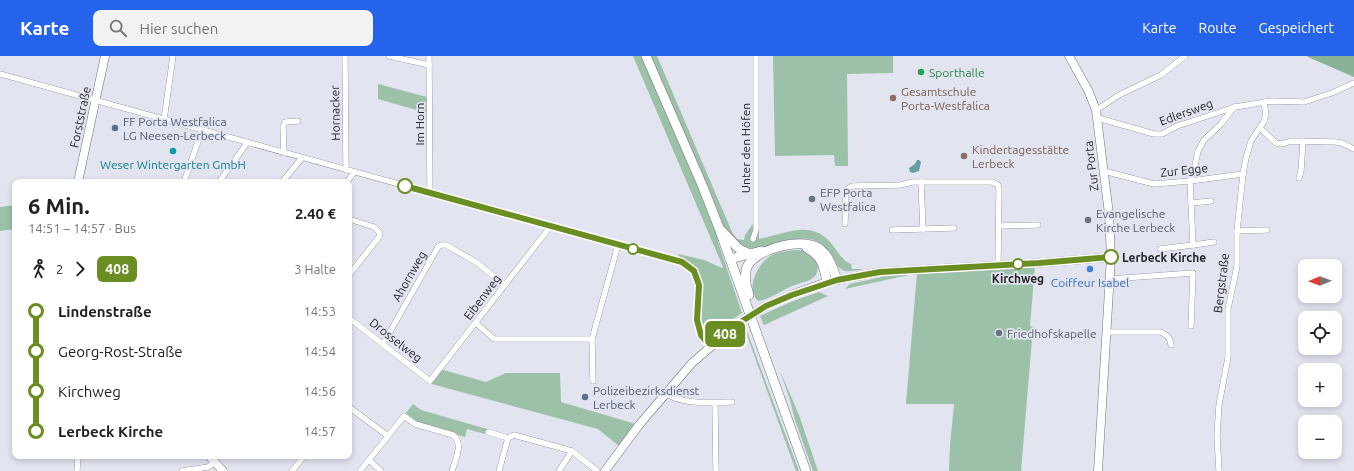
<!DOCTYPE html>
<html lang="de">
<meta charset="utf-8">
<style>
:root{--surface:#fff;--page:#f2f2f2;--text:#202124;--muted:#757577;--accent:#2563eb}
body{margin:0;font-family:Ubuntu,sans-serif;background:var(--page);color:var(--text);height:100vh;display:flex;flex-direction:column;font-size:15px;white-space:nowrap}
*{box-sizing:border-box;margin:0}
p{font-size:13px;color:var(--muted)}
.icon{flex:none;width:22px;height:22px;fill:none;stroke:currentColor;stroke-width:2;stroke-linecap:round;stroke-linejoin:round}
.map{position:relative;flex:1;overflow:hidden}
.drawer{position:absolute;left:12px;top:123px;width:340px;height:280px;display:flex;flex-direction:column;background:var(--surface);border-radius:8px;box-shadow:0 2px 6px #0003}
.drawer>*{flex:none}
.badge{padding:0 8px;border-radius:6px;font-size:14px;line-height:26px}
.needle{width:26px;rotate:269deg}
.fabs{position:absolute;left:1298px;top:203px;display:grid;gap:8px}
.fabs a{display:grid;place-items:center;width:44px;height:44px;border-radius:8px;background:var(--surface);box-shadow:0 2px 6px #0003;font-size:20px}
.map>.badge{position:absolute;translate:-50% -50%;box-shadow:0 0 0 2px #fff}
.legs{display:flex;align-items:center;gap:6px;height:44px;padding:0 16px;font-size:13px}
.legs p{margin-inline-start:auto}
.headline{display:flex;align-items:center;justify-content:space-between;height:68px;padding:0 16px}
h1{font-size:22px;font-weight:600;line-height:30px}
ul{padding:0 16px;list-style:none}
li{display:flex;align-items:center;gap:14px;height:40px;font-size:15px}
li i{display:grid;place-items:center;width:6px;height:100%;margin:0 5px;background:currentColor}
li i::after{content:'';width:10px;height:10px;margin:-5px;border:3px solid;border-radius:50%;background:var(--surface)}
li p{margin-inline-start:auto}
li:first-child i{background:linear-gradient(#0000 50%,currentColor 0)}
li:last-child i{background:linear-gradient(currentColor 50%,#0000 0)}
header{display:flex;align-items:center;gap:24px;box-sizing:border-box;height:56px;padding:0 20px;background:var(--accent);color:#fff}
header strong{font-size:19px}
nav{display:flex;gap:22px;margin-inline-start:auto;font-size:14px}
.search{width:280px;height:36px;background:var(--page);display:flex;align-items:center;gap:10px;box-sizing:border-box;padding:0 14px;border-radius:8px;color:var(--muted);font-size:15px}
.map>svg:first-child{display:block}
</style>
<header>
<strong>Karte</strong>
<div class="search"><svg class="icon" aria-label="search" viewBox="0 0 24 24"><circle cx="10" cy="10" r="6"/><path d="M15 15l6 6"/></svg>Hier suchen</div>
<nav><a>Karte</a><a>Route</a><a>Gespeichert</a></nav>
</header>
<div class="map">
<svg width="1354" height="415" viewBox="0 0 1354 415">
<rect width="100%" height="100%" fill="#e2e4f0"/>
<g fill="#9cc1a8">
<path d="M633,0H657L732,176L737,183L744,184L745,179L753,168V0H758L759,183C783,179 810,163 830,186C837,194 841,204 851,208L852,213H862L861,214C856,214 850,216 845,215C831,211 830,185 809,183C788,180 756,201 740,188C736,186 734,182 731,179L718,186L742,257L716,275L702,269L695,263L697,229L691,216L683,209L678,198L704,204L722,212L723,211Z"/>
<path d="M773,0H893V17L847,18L848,110H835L834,99L775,100Z"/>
<path d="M378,28L427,41V57L378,43Z"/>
<path d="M15,149V173L0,175V151Z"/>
<path d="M806,194L818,205C818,210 818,217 815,220C811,225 803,226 798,228C784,232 772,243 758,245C756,243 754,240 753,237C750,224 760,205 772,199C783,194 794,194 806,194Z"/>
<path d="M1035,210L1030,270L1033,271L1021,415H949L950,389L954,348H906L917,217L845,233L850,228L882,221L909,217Z"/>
<path d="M819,236L828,240L764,269L760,260L793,245Z"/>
<path d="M745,270L799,415H796L744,271Z"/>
<path d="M440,313L486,326L506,317H560L561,346L636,368L619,390L598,373L428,327Z"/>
<path d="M780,315L799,359L818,415H813L795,364L790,344Z"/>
<path d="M413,348L421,354L487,373L485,378L467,373L465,381L419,367L406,357Z"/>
</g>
<path fill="#89b397" d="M1307,0H1354V21L1308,1Z"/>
<path fill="#649ea0" d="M917,104H919L921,106L919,115L913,117L910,116L909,112L915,108Z"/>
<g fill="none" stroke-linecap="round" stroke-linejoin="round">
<g stroke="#6f707a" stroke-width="6">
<g id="street">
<path d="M345,0L346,114"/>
<path d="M389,0L429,9"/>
<path d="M429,0L430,137"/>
<path d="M0,18L682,206L693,215L699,229L697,264L701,279L710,290"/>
<path d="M1096,54L1121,38L1161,19L1185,0"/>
<path d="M1098,62L1154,78H1162L1177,70L1235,51L1272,45L1304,46L1332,37L1354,27"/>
<path d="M164,64L173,0"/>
<path d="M1260,72L1276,87L1282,88L1291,85L1336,86L1342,87L1354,93"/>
<path d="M284,97L283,71L285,66L298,65"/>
<path d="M1104,115L1154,128L1190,125L1243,118"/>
<path d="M1299,122L1301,115L1303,85"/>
<path d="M184,126L202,74"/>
<path d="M219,126L247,87"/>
<path d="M282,126L302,102"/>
<path d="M347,126L354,116"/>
<path d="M921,126L923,173"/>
<path d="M1191,147L1211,145"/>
<path d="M349,163L374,171L380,177L379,181L349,219"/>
<path d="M845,168L846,136L847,133L852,130L900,129L913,126H992L998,129L999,133L998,209"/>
<path d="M999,170L1038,169"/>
<path d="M892,174L954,172"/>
<path d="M1237,175L1267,174"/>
<path d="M753,183L756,174V0"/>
<path d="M1193,189L1214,186"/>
<path d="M1160,193L1193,189L1190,125L1194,115L1198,95L1204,84L1221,68L1234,51"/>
<path d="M1110,223L1193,217L1191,270"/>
<path d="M349,262L430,325L550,171"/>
<path d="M476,267L494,283H592"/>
<path d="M1108,276H1160C1167,279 1170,281 1171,289"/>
<path d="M383,288L438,191L441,189H446L476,206L505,229"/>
<path d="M593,325L592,283L618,189"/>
<path d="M666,338C684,349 711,346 732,346"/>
<path d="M715,350L716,415"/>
<path d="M349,351L388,380"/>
<path d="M488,376L508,382L499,415"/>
<path d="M508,382L514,379L572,395L597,415"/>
<path d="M369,404L381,415"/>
<path d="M77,415L78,400"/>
<path d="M182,415L208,411L215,406"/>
<path d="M292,415L304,400"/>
<path d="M360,415L404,360L415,368L453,379C464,388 455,404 452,415"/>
<path d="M559,415L572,395"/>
<path d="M1219,415L1217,379L1219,349L1228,301V253L1237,210V175L1243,118L1246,102L1251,85L1263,67L1266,59L1264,46"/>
</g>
</g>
<g stroke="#6f707a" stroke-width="9">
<g id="secondary">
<path d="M1069,0L1088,34L1096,54L1109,158L1111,201L1098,415"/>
<path d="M78,126L105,0"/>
<path d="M766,250L791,239L827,226L880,216L1039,207L1111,201"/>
<path d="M209,400L223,415"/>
<path d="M605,415L639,369L692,307L736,269"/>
</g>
</g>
<g stroke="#6f707a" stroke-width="10">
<g id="primary">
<path d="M646,0L703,131L719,172L806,415"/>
<path d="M721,174L739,193L748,197"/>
<path d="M807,192C822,200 824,210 827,226"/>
<path d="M730,203L761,195"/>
<path d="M749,239C746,230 743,218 748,209C758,192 805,180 821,194C830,201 833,213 837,224"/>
</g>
</g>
<use href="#street" stroke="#fff" stroke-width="5.5"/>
<use href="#secondary" stroke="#fff" stroke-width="8"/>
<use href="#primary" stroke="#fff" stroke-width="9"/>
<g stroke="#6f707a" stroke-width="9" stroke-linecap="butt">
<path id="secondary-bridge" d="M736,269L766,250"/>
</g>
<use href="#secondary-bridge" stroke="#fff" stroke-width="8"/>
</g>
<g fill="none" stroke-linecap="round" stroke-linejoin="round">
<g stroke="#fff" stroke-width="9">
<path id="line-1" d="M405,130L682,206L694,215L699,229L697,264L701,279L710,290L736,269L766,250L792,239L837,224L880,216L1039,207L1111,201"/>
</g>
<use href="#line-1" stroke="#6b8e23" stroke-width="6"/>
</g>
<circle fill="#2e9e5b" stroke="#e2e4f0" stroke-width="1.5" cx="921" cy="16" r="4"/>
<g fill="#8d6e63" stroke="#e2e4f0" stroke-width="1.5">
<circle cx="893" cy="42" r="4"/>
<circle cx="964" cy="100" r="4"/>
</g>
<g fill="#5c6f8a" stroke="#e2e4f0" stroke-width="1.5">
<circle cx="115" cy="72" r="4"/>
<circle cx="585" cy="341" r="4"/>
</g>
<circle fill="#0f9aa8" stroke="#e2e4f0" stroke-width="1.5" cx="173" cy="95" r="4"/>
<g fill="#fff" stroke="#6b8e23" stroke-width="2">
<circle cx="405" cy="130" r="7"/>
<circle cx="633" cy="193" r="5"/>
<circle cx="1111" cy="201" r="7"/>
<circle cx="1018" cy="208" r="5"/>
</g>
<g fill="#6b7280" stroke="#e2e4f0" stroke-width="1.5">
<circle cx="812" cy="143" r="4"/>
<circle cx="1088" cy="164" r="4"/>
<circle cx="999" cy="277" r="4"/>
</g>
<circle fill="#3f7fe0" stroke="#e2e4f0" stroke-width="1.5" cx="1090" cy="213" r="4"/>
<g text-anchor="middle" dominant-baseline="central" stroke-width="3.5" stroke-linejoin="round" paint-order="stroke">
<g font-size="12" fill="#27864d" stroke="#e2e4f0" text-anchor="start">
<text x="929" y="16">Sporthalle</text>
</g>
<g font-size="12" fill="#785e54" stroke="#e2e4f0" text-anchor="start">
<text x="901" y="35">Gesamtschule<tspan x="901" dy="14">Porta-Westfalica</tspan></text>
<text x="972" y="93">Kindertagesstätte<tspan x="972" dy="14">Lerbeck</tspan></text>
</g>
<g font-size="12" fill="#242529" stroke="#e2e4f0">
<text transform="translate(1186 56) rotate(-20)">Edlersweg</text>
<text transform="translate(335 57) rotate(-91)">Hornacker</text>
<text transform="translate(80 61) rotate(-78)">Forststraße</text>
<text transform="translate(419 68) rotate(-90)">Im Horn</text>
<text transform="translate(745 92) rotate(-90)">Unter den Höfen</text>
<text transform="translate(1091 110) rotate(-97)">Zur Porta</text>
<text transform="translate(1184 114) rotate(-6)">Zur Egge</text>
<text transform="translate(409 220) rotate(-60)">Ahornweg</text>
<text transform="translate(1221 227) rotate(-83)">Bergstraße</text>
<text transform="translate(482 241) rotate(-53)">Eibenweg</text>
<text transform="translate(396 284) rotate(38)">Drosselweg</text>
</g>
<g font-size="12" fill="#4e5e75" stroke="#e2e4f0" text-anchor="start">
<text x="123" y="65">FF Porta Westfalica<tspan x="123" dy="14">LG Neesen-Lerbeck</tspan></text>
<text x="593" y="334">Polizeibezirksdienst<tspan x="593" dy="14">Lerbeck</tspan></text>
</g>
<g font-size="12" fill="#0d838f" stroke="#e2e4f0">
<text x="173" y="108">Weser Wintergarten GmbH</text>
</g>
<g font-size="12" fill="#5b616d" stroke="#e2e4f0" text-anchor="start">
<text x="820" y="136">EFP Porta<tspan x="820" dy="14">Westfalica</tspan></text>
<text x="1096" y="157">Evangelische<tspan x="1096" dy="14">Kirche Lerbeck</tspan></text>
<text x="1007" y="277">Friedhofskapelle</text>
</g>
<g font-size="12" font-weight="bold" fill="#242529" stroke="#e2e4f0" text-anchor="start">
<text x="1122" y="201">Lerbeck Kirche</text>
<text x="1018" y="222" text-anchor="middle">Kirchweg</text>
</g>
<g font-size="12" fill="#366cbe" stroke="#e2e4f0">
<text x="1090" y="226">Coiffeur Isabel</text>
</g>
</g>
</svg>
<div class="fabs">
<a><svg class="needle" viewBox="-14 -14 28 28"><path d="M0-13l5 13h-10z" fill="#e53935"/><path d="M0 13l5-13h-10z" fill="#757577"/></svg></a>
<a><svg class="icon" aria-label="locate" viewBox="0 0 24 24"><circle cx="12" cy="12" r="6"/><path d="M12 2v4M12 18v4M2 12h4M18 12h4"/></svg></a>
<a>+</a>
<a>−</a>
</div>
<b class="badge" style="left:725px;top:278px;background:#6b8e23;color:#fff">408</b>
<section class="drawer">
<div class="headline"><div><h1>6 Min.</h1><p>14:51 – 14:57 · Bus</p></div><b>2.40 €</b></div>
<div class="legs"><svg class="icon" aria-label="walk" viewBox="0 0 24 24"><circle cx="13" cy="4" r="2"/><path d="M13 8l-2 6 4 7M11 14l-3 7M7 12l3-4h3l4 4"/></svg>2<svg class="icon" aria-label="forward" viewBox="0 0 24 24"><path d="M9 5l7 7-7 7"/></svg><b class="badge" style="background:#6b8e23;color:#fff">408</b><p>3 Halte</p></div>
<ul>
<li><i style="color:#6b8e23"></i><b>Lindenstraße</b><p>14:53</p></li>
<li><i style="color:#6b8e23"></i><span>Georg-Rost-Straße</span><p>14:54</p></li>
<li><i style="color:#6b8e23"></i><span>Kirchweg</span><p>14:56</p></li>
<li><i style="color:#6b8e23"></i><b>Lerbeck Kirche</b><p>14:57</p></li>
</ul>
</section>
</div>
